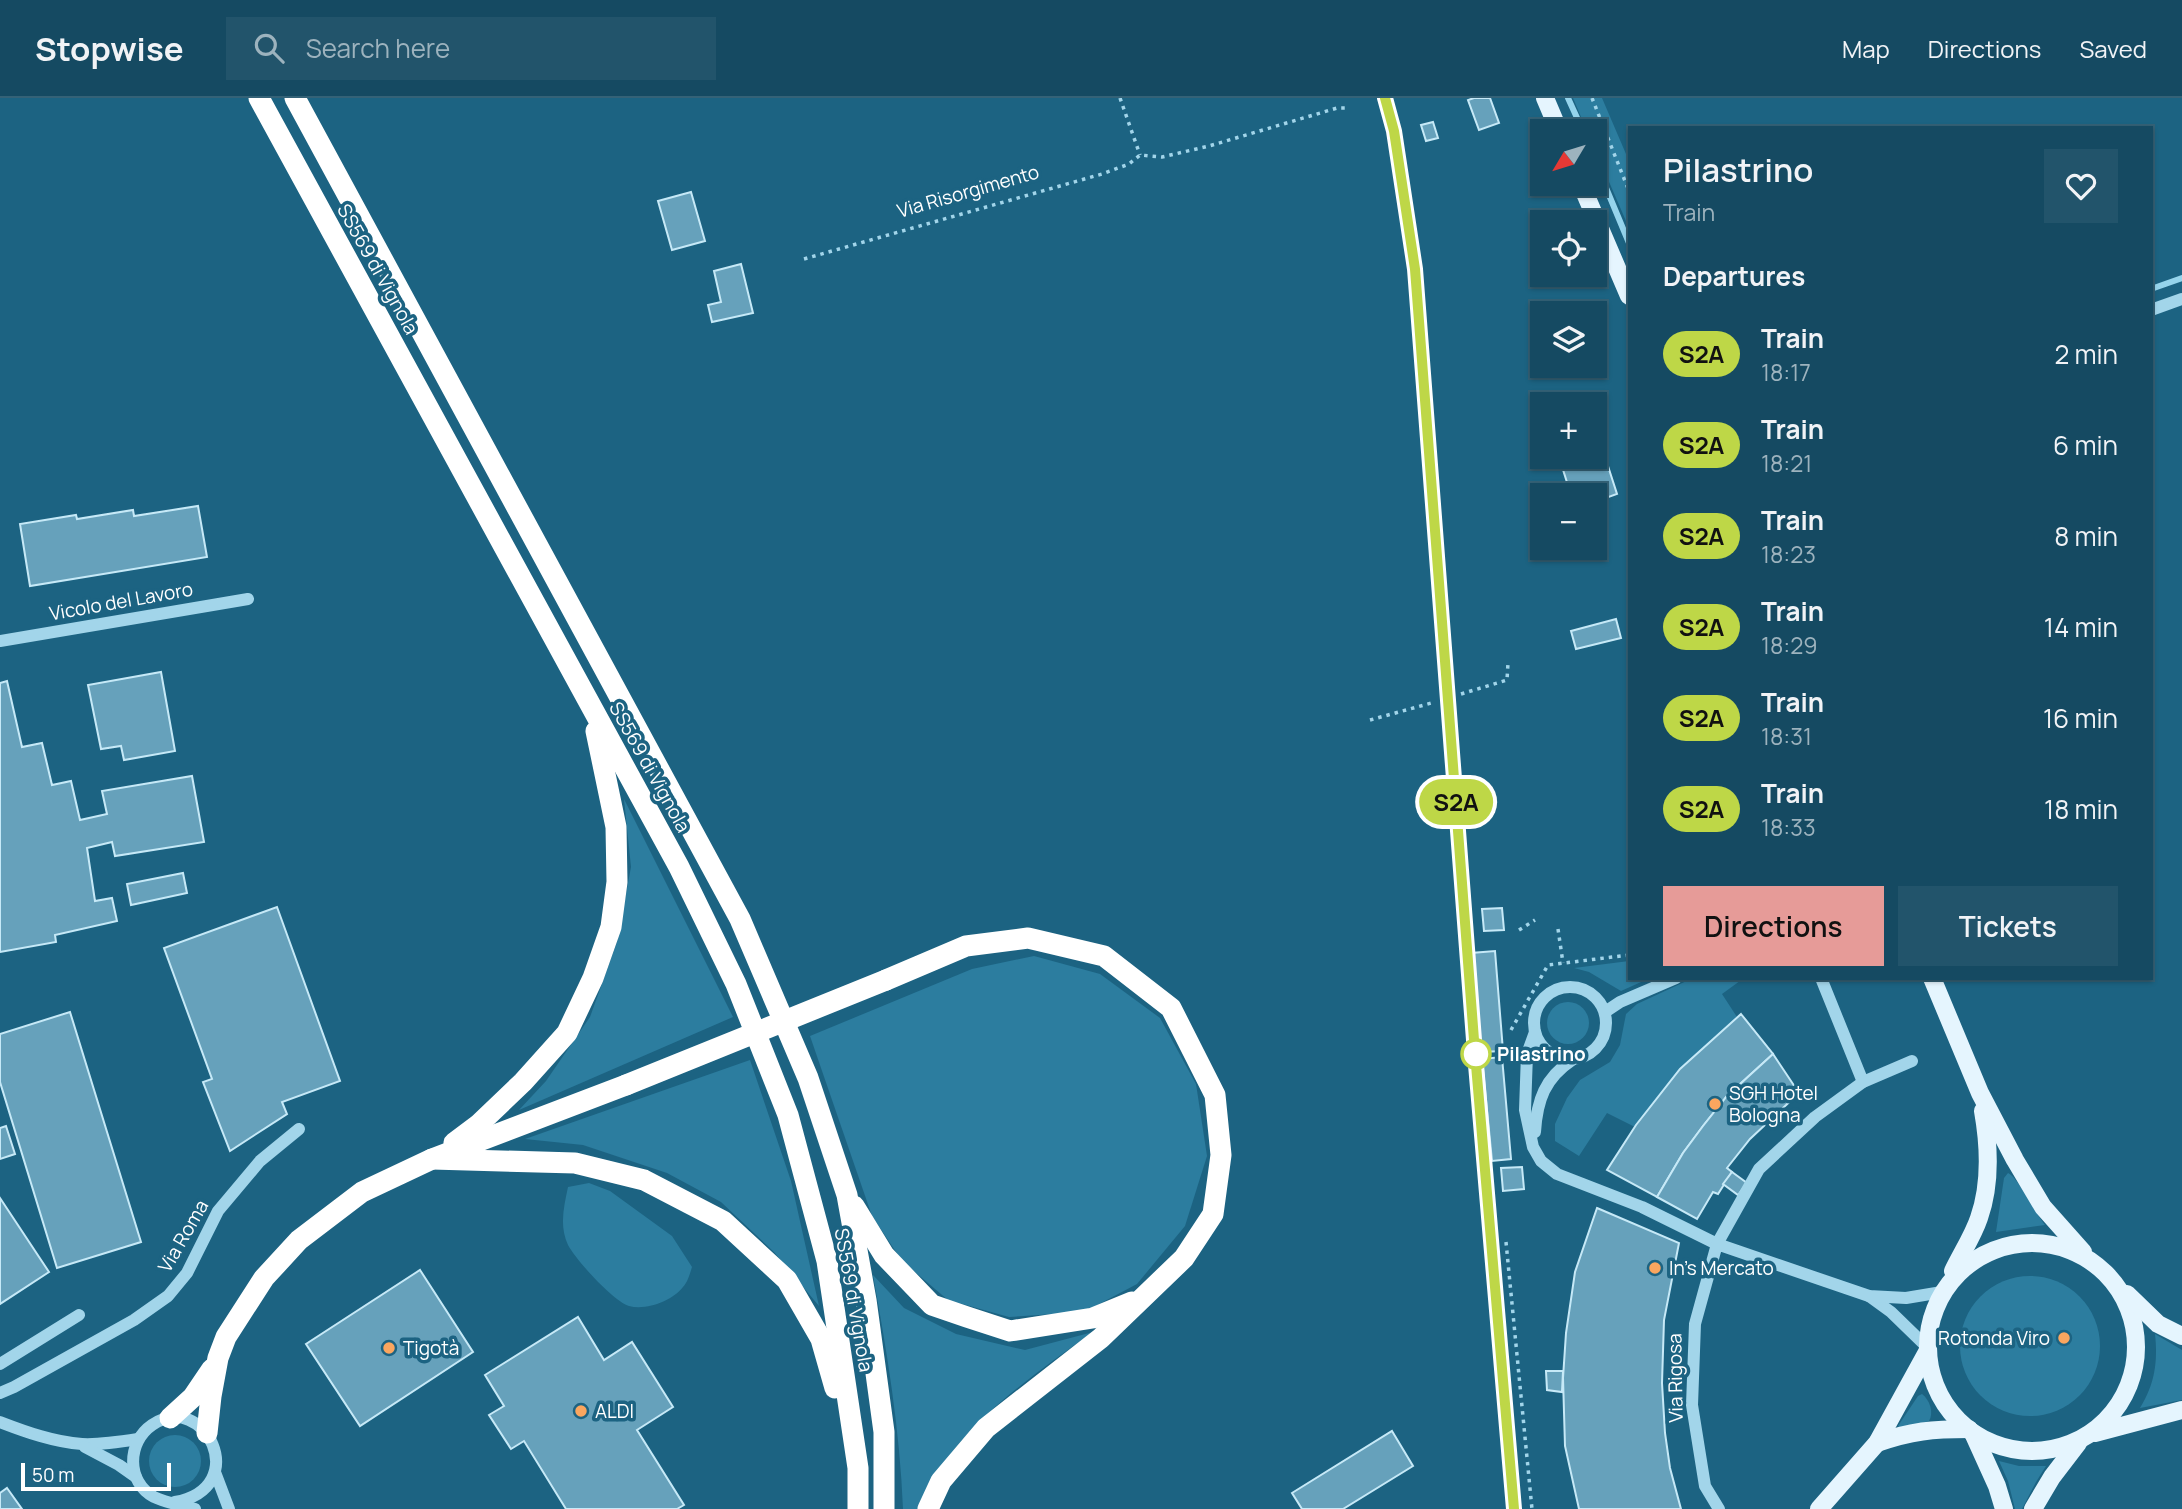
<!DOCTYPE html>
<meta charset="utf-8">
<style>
:root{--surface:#154a62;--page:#22546b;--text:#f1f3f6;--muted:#9db3be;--line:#346277;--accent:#e69b98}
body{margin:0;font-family:Manrope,sans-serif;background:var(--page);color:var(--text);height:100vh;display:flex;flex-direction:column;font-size:26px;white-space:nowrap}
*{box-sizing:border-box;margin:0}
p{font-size:23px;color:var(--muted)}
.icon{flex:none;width:38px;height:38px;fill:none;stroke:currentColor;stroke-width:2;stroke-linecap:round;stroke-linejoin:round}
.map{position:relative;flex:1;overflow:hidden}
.details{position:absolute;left:1628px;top:28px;width:525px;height:854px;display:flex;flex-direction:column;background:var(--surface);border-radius:0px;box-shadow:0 2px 5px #0004,0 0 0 2px var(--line)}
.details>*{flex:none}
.badge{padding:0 14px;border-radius:23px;font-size:24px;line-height:46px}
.needle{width:46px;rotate:232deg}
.tools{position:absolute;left:1530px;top:21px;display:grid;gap:14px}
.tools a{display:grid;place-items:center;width:77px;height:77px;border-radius:0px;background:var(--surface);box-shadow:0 2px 5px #0004,0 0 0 2px var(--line);font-size:35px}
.scale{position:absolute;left:21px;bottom:18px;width:150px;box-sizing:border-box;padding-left:7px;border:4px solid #fff;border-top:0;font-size:19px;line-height:24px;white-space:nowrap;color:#fff;-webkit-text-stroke:5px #1c6382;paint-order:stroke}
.map>.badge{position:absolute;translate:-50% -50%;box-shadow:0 0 0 4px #fff}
h2{padding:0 35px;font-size:26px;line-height:63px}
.round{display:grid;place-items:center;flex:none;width:74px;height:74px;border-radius:0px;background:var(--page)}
.head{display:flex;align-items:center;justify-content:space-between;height:119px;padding:0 35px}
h1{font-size:33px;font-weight:600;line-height:52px}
.cta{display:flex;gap:14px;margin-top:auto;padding:14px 35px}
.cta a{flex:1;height:80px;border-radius:0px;background:var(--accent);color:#111;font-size:28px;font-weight:600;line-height:80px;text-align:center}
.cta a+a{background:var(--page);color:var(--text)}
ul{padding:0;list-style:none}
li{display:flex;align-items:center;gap:21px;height:91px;padding:0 35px}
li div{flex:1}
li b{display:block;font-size:26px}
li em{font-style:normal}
li .badge{min-width:77px;font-weight:700;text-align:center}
header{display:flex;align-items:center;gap:42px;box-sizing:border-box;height:98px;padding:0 35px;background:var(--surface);border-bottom:2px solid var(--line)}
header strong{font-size:33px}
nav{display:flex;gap:38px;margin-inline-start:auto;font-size:24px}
.search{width:490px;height:63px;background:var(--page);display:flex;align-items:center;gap:18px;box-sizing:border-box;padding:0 24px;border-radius:0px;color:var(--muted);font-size:26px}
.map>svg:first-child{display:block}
</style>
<header>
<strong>Stopwise</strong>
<div class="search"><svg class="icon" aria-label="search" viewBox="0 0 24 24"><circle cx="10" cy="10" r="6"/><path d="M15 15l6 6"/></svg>Search here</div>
<nav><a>Map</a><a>Directions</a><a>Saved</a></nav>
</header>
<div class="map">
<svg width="2182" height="1411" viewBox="0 0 2182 1411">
<rect width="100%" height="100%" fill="#1c6382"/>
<g fill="#2c7d9f">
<path d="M1573,0H1602L1629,63V130L1594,49V33H1587Z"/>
<path d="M624,701L733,919L519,1012L546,983L590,919L617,844L631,769Z"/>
<path d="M1034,858L1100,876L1160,920L1196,986L1207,1058L1185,1128L1137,1186L1084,1214L1009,1219L948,1202L902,1163L872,1118L810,938L972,871Z"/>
<path d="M1629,863V880H1650L1621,893L1589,874L1574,870Z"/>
<path d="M1693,880H1744L1722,896L1737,919L1680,971L1635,1029L1607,1015L1579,1058L1555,1043V1026L1567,1000L1580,982L1610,964L1620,947L1626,916L1637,906Z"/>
<circle cx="1568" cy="925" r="21"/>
<path d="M750,962L791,1083L819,1208L774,1154L721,1104L667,1075L583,1047L525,1041Z"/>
<path d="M2008,1075C2018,1079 2036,1116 2045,1127L1996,1134L2004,1080Z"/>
<path d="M589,1085L610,1093L672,1138L692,1169C690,1175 688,1184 683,1189C673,1202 647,1213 629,1208C613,1203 576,1162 568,1147C559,1128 564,1108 568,1089Z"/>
<path d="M873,1177L904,1210L956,1236L1025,1252L1093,1234C1026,1282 952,1332 918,1411H903C900,1332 887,1254 873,1177Z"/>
<circle cx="2030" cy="1248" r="70"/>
<path d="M2155,1236L2182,1252V1302L2140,1310C2155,1286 2158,1263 2155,1236Z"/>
<path d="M1922,1296C1930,1302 1934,1315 1929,1323L1901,1331L1898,1328L1918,1298Z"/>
<circle cx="175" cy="1363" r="26"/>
<path d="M1999,1363L2019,1368H2046L2036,1384L2022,1411H2015L2008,1383Z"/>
</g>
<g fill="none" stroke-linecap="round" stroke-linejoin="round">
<g stroke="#95d4ec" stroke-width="6">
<path d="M1568,0L1583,33"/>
<path d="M1594,61L1629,145"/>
<path d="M2151,191L2182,180"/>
</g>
</g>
<g fill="#66a1bb" stroke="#c6e9f7" stroke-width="2">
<path d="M1474,0H1490L1499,25L1479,32L1468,2Z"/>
<path d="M1433,24L1438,40L1426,43L1421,27Z"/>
<path d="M691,94L705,143L672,152L658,103Z"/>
<path d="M741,166L753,215L712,224L708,207L721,204L714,173Z"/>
<path d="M1595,328L1617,396L1603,401L1600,390L1571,397L1559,359H1594Z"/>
<path d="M198,408L207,459L30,488L20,426L76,417L77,421L133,412L134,418Z"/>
<path d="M1616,521L1621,540L1576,551L1571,533Z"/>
<path d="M161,574L175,653L124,662L121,648L101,651L88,587Z"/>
<path d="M7,583L22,649L42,645L52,687L71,683L80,722L107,716L102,693L192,678L204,744L115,758L112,744L87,750L95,803L112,800L117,823L55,837L56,844L0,854V585Z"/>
<path d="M183,775L187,795L131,807L127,786Z"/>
<path d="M277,809L340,983L282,1004L287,1016L230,1053L203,984L212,981L164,850Z"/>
<path d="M1502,810L1504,832L1484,833L1482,811Z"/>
<path d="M1495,853L1503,953L1481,954L1471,855Z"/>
<path d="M70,914L141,1144L57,1170L0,984V936Z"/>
<path d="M1741,916L1773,956L1727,998L1703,1028L1683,1055L1657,1099L1607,1072L1636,1027L1680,971Z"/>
<path d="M1773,956L1799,995L1750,1041L1727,1070L1732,1074L1718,1096L1713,1094L1697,1121L1657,1099L1683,1055L1703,1028L1727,998Z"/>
<path d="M1502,959L1511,1061L1492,1063L1482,961Z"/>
<path d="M6,1028L15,1056L0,1061V1030Z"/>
<path d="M1522,1069L1524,1091L1503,1093L1501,1070Z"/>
<path d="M1732,1074L1747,1085L1738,1097L1723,1086Z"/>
<path d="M0,1100L49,1174L0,1206Z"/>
<path d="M1597,1110L1679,1145L1664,1222L1662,1285L1665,1335L1670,1370L1681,1411H1579L1565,1348L1563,1280L1566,1235L1575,1174Z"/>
<path d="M420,1172L473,1254L360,1328L306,1246Z"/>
<path d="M578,1219L604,1262L632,1244L673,1309L637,1332L684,1407L677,1411H566L524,1343L511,1351L489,1317L504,1308L485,1277Z"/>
<path d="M1546,1273H1563L1562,1294L1547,1292Z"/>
<path d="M1392,1333L1413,1368L1343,1411H1302L1292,1395Z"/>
<path d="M7,1390L22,1411H0V1395Z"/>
</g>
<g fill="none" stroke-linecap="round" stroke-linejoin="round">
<g stroke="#a2d5ea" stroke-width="3.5" stroke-dasharray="3.5 5" stroke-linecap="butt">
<path d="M1120,0L1140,57"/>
<path d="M1592,0L1629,93"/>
<path d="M804,161L1102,76L1129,66L1140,57L1162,59L1209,48L1337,10H1348"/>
<path d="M1461,596L1507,582L1508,565"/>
<path d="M1370,622L1435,604"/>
<path d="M1558,831L1563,865"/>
<path d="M1519,832L1535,822"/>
<path d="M1511,932L1548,867L1629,857"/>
<path d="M1506,1144L1532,1411"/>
</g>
<g stroke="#a2d5ea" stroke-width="12">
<path d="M2151,212L2182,201"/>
<path d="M0,543L248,501"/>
<path d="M1821,880L1863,984"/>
<circle cx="1570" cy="925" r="36"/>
<path d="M1605,914L1620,904L1676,880"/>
<path d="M1535,934L1527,956L1525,1012L1533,1049L1541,1063L1557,1076L1642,1109L1717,1146L1759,1071L1815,1019L1863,984L1912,963"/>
<path d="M1535,1034C1537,1002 1545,980 1572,962"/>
<path d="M1869,1198L1891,1214L1927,1249"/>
<path d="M0,1266L79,1217"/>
<path d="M0,1295L14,1289L134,1222L168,1198L187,1175L218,1113L260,1063L299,1031"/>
<path d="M0,1324C26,1334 54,1344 82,1346C100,1347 119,1344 138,1341"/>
<path d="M85,1349L119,1367L136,1379"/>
<path d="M215,1374L229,1411"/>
<path d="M175,1404C253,1390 205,1291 152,1327C127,1344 126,1384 154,1399C166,1405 182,1407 195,1411"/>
<path d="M1719,1411L1705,1388L1692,1307L1695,1226L1717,1146L1869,1198L1906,1200L1942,1194"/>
</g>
<g stroke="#e5f5fe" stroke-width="18">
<path d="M1545,0L1559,33"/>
<path d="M1581,86L1629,198"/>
<path d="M1932,880L1980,995L2015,1062L2043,1109L2083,1154"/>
<circle cx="2032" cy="1249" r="104"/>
<path d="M1953,1173C1961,1156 1973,1138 1979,1120C1991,1086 1989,1047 1983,1013"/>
<path d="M2127,1196L2158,1226L2182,1238"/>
<path d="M1973,1335L1997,1388L2004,1411"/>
<path d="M2095,1335L2182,1312"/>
<path d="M1877,1345C1911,1333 1933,1331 1969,1331"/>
<path d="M1819,1411L1877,1345L1927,1254"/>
<path d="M2033,1411L2052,1379L2078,1345"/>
</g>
<g stroke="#fff" stroke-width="21">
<path d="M259,0L679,769L736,886L788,1017L827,1163L858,1370V1411"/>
<path d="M295,0L740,821L808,980L847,1097L866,1202L884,1334V1411"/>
<path d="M886,882L966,848L1028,840L1104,858L1171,910L1215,997L1221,1057L1213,1116L1184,1160L1101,1240L986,1330L941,1383L928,1411"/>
<path d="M454,1045L478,1027L523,984L567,935L593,880L611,829L617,784L616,729L596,633"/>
<path d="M432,1061L575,1065L644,1082L723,1123L787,1182L821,1241L835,1290"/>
<path d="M854,1108L884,1157L932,1207L967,1219L1010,1233L1093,1220L1132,1204"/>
<path d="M170,1320L193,1299L212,1271"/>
<path d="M207,1335L211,1298L218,1260L226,1239L264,1180L299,1142L362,1094L432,1061L626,987"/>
</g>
<path stroke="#fff" stroke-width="5" stroke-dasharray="12 5" stroke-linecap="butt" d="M1385,0L1394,33L1414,171L1475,955L1514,1411"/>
<path stroke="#fff" stroke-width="21" d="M626,987L886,882"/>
</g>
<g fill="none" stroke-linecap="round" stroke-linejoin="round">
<g stroke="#fff" stroke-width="16">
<path id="line" d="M1385,0L1394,33L1415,171L1475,955L1514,1411"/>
</g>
<use href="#line" stroke="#bed747" stroke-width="10"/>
</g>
<circle fill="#fff" stroke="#bed747" stroke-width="3.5" cx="1476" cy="956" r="14"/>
<g fill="#faa65f" stroke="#1c6382" stroke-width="2.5">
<circle cx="1715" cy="1006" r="7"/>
<circle cx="1655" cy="1170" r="7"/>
<circle cx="2064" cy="1240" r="7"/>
<circle cx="389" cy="1250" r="7"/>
<circle cx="581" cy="1313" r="7"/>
</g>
<g text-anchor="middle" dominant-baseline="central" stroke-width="7" stroke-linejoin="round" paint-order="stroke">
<g font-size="19" fill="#fff" stroke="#1c6382">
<text transform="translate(968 93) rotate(-16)">Via Risorgimento</text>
<text transform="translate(378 171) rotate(61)">SS569 di Vignola</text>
<text transform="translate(121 503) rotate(-10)">Vicolo del Lavoro</text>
<text transform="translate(650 669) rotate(61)">SS569 di Vignola</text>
<text transform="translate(183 1138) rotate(-60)">Via Roma</text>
<text transform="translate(854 1202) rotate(80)">SS569 di Vignola</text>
<text transform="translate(1675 1280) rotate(-91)">Via Rigosa</text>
</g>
<g font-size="19" font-weight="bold" fill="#fff" stroke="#1c6382" text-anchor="start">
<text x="1497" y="956">Pilastrino</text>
</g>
<g font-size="19" fill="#fff" stroke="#1c6382" text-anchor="start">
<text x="1729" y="995">SGH Hotel<tspan x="1729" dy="22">Bologna</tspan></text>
<text x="1669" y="1170">In's Mercato</text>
<text x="2050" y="1240" text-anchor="end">Rotonda Viro</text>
<text x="403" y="1250">Tigotà</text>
<text x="595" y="1313">ALDI</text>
</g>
</g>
</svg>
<div class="tools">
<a><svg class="needle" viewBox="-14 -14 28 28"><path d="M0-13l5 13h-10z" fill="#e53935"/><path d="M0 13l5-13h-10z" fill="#9db3be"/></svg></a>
<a><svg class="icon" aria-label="locate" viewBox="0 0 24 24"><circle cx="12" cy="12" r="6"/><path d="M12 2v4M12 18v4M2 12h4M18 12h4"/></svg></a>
<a><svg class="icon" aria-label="layers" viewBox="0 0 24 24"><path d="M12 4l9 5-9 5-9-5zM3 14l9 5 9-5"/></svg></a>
<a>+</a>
<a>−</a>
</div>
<div class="scale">50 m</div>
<b class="badge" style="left:1456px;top:704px;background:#bed747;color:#111">S2A</b>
<section class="details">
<div class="head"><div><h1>Pilastrino</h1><p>Train</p></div><a class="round"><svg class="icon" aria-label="heart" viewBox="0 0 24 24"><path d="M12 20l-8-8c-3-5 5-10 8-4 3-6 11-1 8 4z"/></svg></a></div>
<h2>Departures</h2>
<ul>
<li><span class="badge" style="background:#bed747;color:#111">S2A</span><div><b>Train</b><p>18:17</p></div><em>2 min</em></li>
<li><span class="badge" style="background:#bed747;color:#111">S2A</span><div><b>Train</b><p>18:21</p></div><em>6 min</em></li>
<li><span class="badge" style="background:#bed747;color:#111">S2A</span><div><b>Train</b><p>18:23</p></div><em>8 min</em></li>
<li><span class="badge" style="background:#bed747;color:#111">S2A</span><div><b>Train</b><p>18:29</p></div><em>14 min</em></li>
<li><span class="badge" style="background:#bed747;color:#111">S2A</span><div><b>Train</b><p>18:31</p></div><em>16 min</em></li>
<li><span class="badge" style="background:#bed747;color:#111">S2A</span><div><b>Train</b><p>18:33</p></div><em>18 min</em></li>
</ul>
<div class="cta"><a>Directions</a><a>Tickets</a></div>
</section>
</div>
